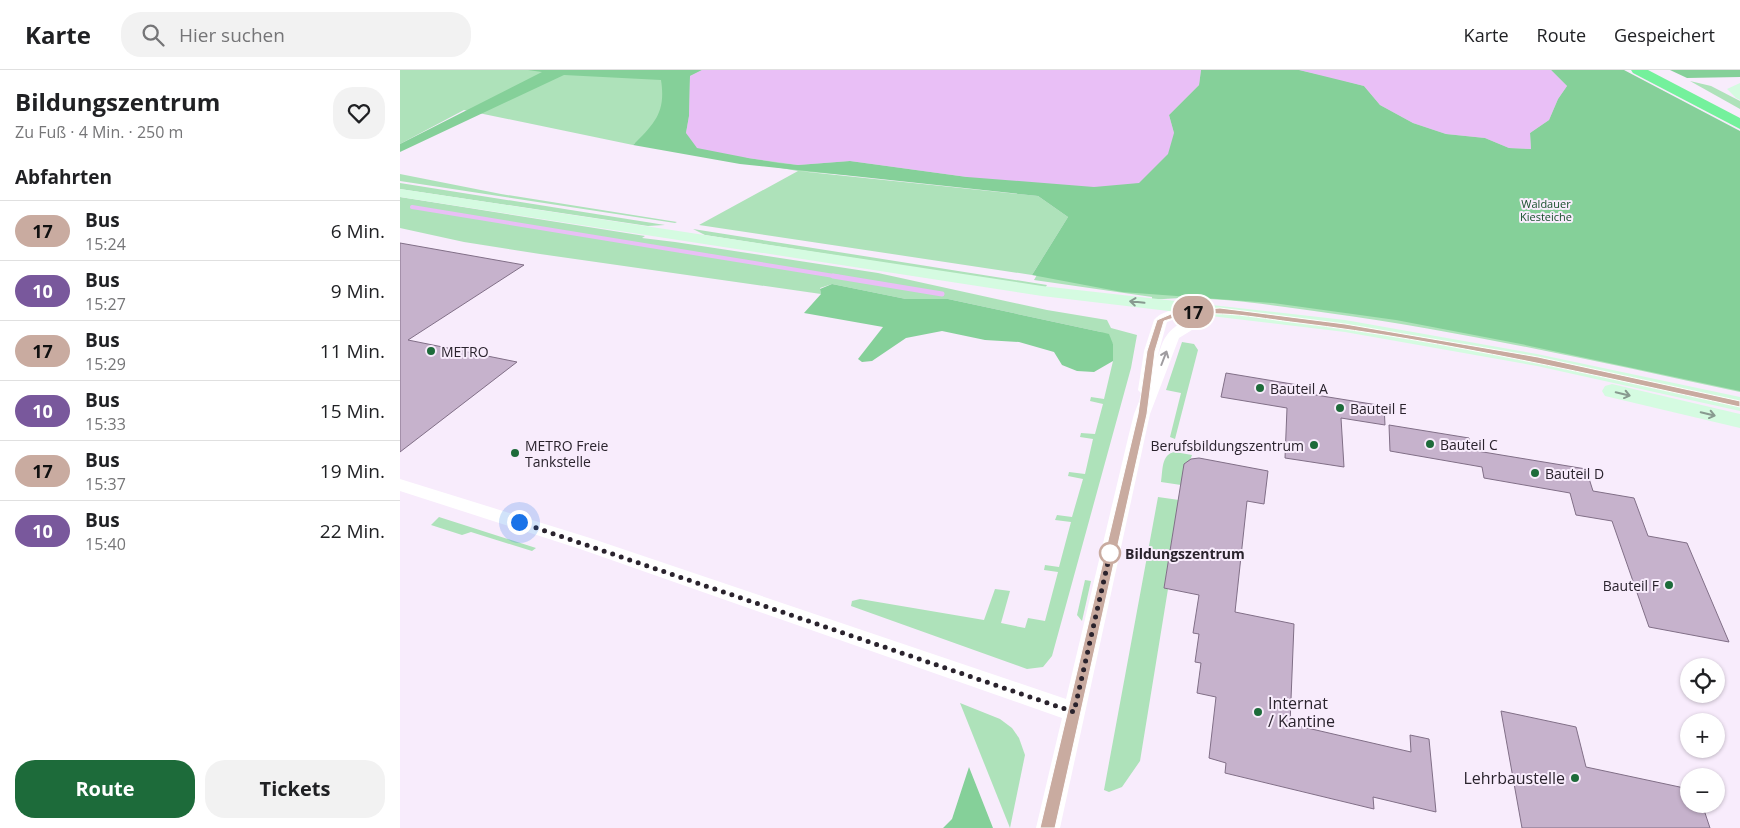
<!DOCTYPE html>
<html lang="de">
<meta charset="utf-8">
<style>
:root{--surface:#fff;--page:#f2f2f2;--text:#202124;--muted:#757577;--line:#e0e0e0;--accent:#1d6b3a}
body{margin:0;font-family:"Open Sans",sans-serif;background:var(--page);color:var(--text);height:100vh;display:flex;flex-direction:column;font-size:19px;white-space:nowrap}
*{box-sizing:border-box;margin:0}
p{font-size:16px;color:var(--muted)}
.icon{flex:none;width:28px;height:28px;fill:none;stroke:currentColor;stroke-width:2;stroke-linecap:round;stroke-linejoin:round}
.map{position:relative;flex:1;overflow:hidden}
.drawer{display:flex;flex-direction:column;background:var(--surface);width:400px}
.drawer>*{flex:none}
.badge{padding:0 10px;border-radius:16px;font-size:18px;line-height:32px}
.buttons{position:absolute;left:1280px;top:588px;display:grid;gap:10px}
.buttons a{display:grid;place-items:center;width:45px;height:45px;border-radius:50%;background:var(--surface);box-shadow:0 1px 4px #0004;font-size:25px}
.you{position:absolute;width:25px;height:25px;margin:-12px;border:4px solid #fff;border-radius:50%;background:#1a73e8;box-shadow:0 0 0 8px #1a73e833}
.map>.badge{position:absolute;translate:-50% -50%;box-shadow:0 0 0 2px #fff}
h2{padding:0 15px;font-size:19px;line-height:45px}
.round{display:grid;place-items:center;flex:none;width:52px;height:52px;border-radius:20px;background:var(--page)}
.summary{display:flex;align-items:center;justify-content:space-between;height:85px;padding:0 15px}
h1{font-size:24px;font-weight:700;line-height:38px}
.primary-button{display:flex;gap:10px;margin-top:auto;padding:10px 15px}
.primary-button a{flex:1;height:58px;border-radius:20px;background:var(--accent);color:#fff;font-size:20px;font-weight:700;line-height:58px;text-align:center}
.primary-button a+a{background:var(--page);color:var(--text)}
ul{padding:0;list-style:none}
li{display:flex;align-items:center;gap:15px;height:60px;padding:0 15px;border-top:1px solid var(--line)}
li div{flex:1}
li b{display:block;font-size:19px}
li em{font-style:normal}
li .badge{min-width:55px;font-weight:700;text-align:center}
header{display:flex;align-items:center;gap:30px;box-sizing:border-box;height:70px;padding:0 25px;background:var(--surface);border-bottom:1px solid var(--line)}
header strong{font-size:24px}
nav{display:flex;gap:28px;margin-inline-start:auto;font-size:18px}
.search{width:350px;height:45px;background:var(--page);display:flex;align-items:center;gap:12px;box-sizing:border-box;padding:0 18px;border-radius:20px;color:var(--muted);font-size:19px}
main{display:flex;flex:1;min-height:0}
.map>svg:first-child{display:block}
</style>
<header>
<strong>Karte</strong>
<div class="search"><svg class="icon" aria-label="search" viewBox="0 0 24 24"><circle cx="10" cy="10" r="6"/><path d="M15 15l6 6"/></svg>Hier suchen</div>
<nav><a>Karte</a><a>Route</a><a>Gespeichert</a></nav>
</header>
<main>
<section class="drawer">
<div class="summary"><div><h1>Bildungszentrum</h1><p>Zu Fuß · 4 Min. · 250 m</p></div><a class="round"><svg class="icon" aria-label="heart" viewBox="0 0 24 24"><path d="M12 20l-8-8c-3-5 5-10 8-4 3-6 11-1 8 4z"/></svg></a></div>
<h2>Abfahrten</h2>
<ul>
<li><span class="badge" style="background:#c9aba0;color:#111">17</span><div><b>Bus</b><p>15:24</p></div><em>6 Min.</em></li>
<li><span class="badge" style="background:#79589c;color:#fff">10</span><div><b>Bus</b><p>15:27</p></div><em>9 Min.</em></li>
<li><span class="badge" style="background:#c9aba0;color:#111">17</span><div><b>Bus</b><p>15:29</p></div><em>11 Min.</em></li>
<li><span class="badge" style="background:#79589c;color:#fff">10</span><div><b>Bus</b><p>15:33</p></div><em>15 Min.</em></li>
<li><span class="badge" style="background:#c9aba0;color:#111">17</span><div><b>Bus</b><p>15:37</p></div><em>19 Min.</em></li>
<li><span class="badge" style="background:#79589c;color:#fff">10</span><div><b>Bus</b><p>15:40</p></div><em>22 Min.</em></li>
</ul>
<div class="primary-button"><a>Route</a><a>Tickets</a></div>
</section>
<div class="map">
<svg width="1340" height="758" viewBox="0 0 1340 758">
<rect width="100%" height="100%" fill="#f8ecfc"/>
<g fill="#aee2ba">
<path d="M0,0H1196L1340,218V322C1203,293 1067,262 928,243C874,236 807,224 752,230V227L634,210L671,147L642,121L398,101L638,126L668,147L632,205L299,155L398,101L235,73L233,75L64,40L0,74Z"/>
<path d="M1290,11L1311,16L1340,31V39Z"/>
<path d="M0,104L101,124L277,152L275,153L0,111Z"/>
<path d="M0,113L265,155L248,156L0,119Z"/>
<path d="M0,127L245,166L242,168L275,172L478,203L647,240L707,250L711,258L737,265L731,298L652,586L643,597L627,599L451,536L452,531L460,529L584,550L595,519L610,521L601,553L625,558L628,548L645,551L658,502L644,500L645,495L659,497L671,452L655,450L657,445L672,447L683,409L668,406L669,402L685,404L693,369L680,367L681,363L695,364L703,334L690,331L691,327L704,329L713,291V274L701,262L548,229H506L432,214L420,218L421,224L140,184L64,172L0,158Z"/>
<path d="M293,159L647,215L645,218L305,165Z"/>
<path d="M782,272L794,274L798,280L775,369L770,367L781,323L766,320Z"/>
<path d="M775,382L792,385L781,415L761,412C763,400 761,384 775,382Z"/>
<path d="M758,427L779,430L764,518L768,519L740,691L722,717L709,722L704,720Z"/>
<path d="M39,447L136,478L132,481L71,462L62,465L31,455Z"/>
<path d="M685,510L691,511L682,551L677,545Z"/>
<path d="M560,633L600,649L612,658L619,668L625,685L610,758Z"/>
</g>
<g fill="#85d099">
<path d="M128,0H302L290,6L289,46L286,63L348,88L379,93L398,95L450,91L567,107L774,63L769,45L799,15L801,0H899L931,7L964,16L980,35L1013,53L1046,64L1085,68L1109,78L1131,79L1130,63L1149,50L1158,29L1167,16L1151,0H1224L1340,61V321L1121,274L996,250L873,233L722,222L632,205L668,147L638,126L340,94L233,75C255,53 266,42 261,10L164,5L0,82V74L142,2Z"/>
<path d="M1270,0H1340V7L1287,8Z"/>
<path d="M432,214L506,229H548L701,262L709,264L713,274V291L694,302L677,301L662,295L654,282L619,272L585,270L542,261L506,268L472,291L462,292L458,289L483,257L404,243L421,224L420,219Z"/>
<path d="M569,697L593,758H543L552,749Z"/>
</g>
<g fill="#e9bff6">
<path d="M302,0H801L799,15L769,45L774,63L768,84L739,113L694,117L567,107L450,91L398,95L348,88L297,78L286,63L289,46L290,6Z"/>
<path d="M899,0H1151L1167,16L1158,29L1149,50L1130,63L1131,79L1109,78L1085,68L1046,64L1013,53L980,35L964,16Z"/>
</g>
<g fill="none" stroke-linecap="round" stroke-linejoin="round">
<path stroke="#e9bff6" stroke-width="4" d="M12,137L440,207"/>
<path stroke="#e9bff6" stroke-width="5" d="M433,206L542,224"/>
</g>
<g fill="#c6b2cc" stroke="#816f87">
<path d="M0,173L124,195L8,270L117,292L0,382Z"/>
<path d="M826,303L898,315L897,322L984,336L985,355L941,348L944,397L885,388L887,338L821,327Z"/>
<path d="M989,355L1069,368L1071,380L1186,399L1193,421L1234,428L1248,466L1287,473L1329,572L1249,557L1212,451L1176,445L1170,423L1084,408L1082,397L990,381Z"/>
<path d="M799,388L868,401L864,434L847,431L835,542L894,554L890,654L1011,682L1010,665L1029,669L1036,742L973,727L974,739L825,703L826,693L809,688L816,627L797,623L801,593L795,592L799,564L793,563L799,525L764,518L784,394L791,389Z"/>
<path d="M1101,641L1176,657L1186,697L1289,719V734H1302L1310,758H1122Z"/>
</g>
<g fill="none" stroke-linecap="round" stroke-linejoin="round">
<path fill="#fff" fill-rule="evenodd" d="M805,237L810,238L812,241L810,244L780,247L767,252L757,288C760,281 762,271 767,265C773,256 789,247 800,249L802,252L800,255L779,268L750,344L660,758H636L662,648L180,479L0,421V409L190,468L666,629L728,368L734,344L742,324L738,320L744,281L754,250C765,237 789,238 805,237Z"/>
<g fill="#d5fbe1" fill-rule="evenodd">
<path d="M1340,13V30L1336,28L1327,19Z"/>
<path d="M0,119L642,216L945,250L1137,284L1340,327V341L1137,296L945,262L642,226L0,127Z"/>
<path d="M1212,314L1340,344V358L1205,326L1202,321L1205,316Z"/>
</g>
<path fill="#74f19c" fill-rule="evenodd" d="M1231,0H1248L1340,48V59L1233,3Z"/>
</g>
<defs><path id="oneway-shaft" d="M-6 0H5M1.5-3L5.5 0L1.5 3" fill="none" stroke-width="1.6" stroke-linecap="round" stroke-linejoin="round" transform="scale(1.25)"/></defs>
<g stroke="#889a90">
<use href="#oneway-shaft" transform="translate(737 232) rotate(-174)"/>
<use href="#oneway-shaft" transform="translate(1223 324) rotate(13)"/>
<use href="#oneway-shaft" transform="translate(1308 344) rotate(13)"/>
</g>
<use stroke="#9f9ca0" href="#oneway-shaft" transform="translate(764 288) rotate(-69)"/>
<path fill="#c9aba0" stroke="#fff" d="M820,238L945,254L1138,287L1340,331V337C1194,305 1047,271 899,253C855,248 807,236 764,251L755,281L747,344L655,758H640L738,344L747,281L757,250L778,241Z"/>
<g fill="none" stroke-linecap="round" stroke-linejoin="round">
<path stroke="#2a232d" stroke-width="5" stroke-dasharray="0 9" d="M119,452L674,642L711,479L710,483"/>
</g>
<g fill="#1d6b3a" stroke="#f8ecfc" stroke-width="2">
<circle cx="31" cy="281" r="5"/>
<circle cx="860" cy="318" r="5"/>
<circle cx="940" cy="338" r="5"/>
<circle cx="1030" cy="374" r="5"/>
<circle cx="914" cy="375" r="5"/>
<circle cx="115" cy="383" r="5"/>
<circle cx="1135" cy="403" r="5"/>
<circle cx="1269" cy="515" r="5"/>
<circle cx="858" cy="642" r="5"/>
<circle cx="1175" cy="708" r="5"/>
</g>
<circle fill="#fff" stroke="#c9aba0" stroke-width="2.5" cx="710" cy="483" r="10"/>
<g text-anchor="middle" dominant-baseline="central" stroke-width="4" stroke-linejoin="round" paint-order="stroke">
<g font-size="11" fill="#164e2a" stroke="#f8ecfc">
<text x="1146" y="133">Waldauer<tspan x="1146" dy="13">Kiesteiche</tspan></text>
</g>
<g font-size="14" fill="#2a232d" stroke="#f8ecfc" text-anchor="start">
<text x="41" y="281">METRO</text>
<text x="870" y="318">Bauteil A</text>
<text x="950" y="338">Bauteil E</text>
<text x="1040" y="374">Bauteil C</text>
<text x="125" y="375">METRO Freie<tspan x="125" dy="16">Tankstelle</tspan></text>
<text x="904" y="375" text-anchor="end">Berufsbildungszentrum</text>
<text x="1145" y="403">Bauteil D</text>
<text x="1259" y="515" text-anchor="end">Bauteil F</text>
</g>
<g font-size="14" font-weight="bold" fill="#2a232d" stroke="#f8ecfc" text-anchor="start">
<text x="725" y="483">Bildungszentrum</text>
</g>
<g font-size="16" fill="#2a232d" stroke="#f8ecfc" text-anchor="start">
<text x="868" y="633">Internat<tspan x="868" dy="18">/ Kantine</tspan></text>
<text x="1165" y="708" text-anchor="end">Lehrbaustelle</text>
</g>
</g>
</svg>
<div class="buttons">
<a><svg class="icon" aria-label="locate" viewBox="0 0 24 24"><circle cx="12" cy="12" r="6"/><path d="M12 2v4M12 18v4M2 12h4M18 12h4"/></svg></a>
<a>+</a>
<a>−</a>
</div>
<div class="you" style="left:119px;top:452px"></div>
<b class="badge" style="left:793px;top:242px;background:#c9aba0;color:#111">17</b>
</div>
</main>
